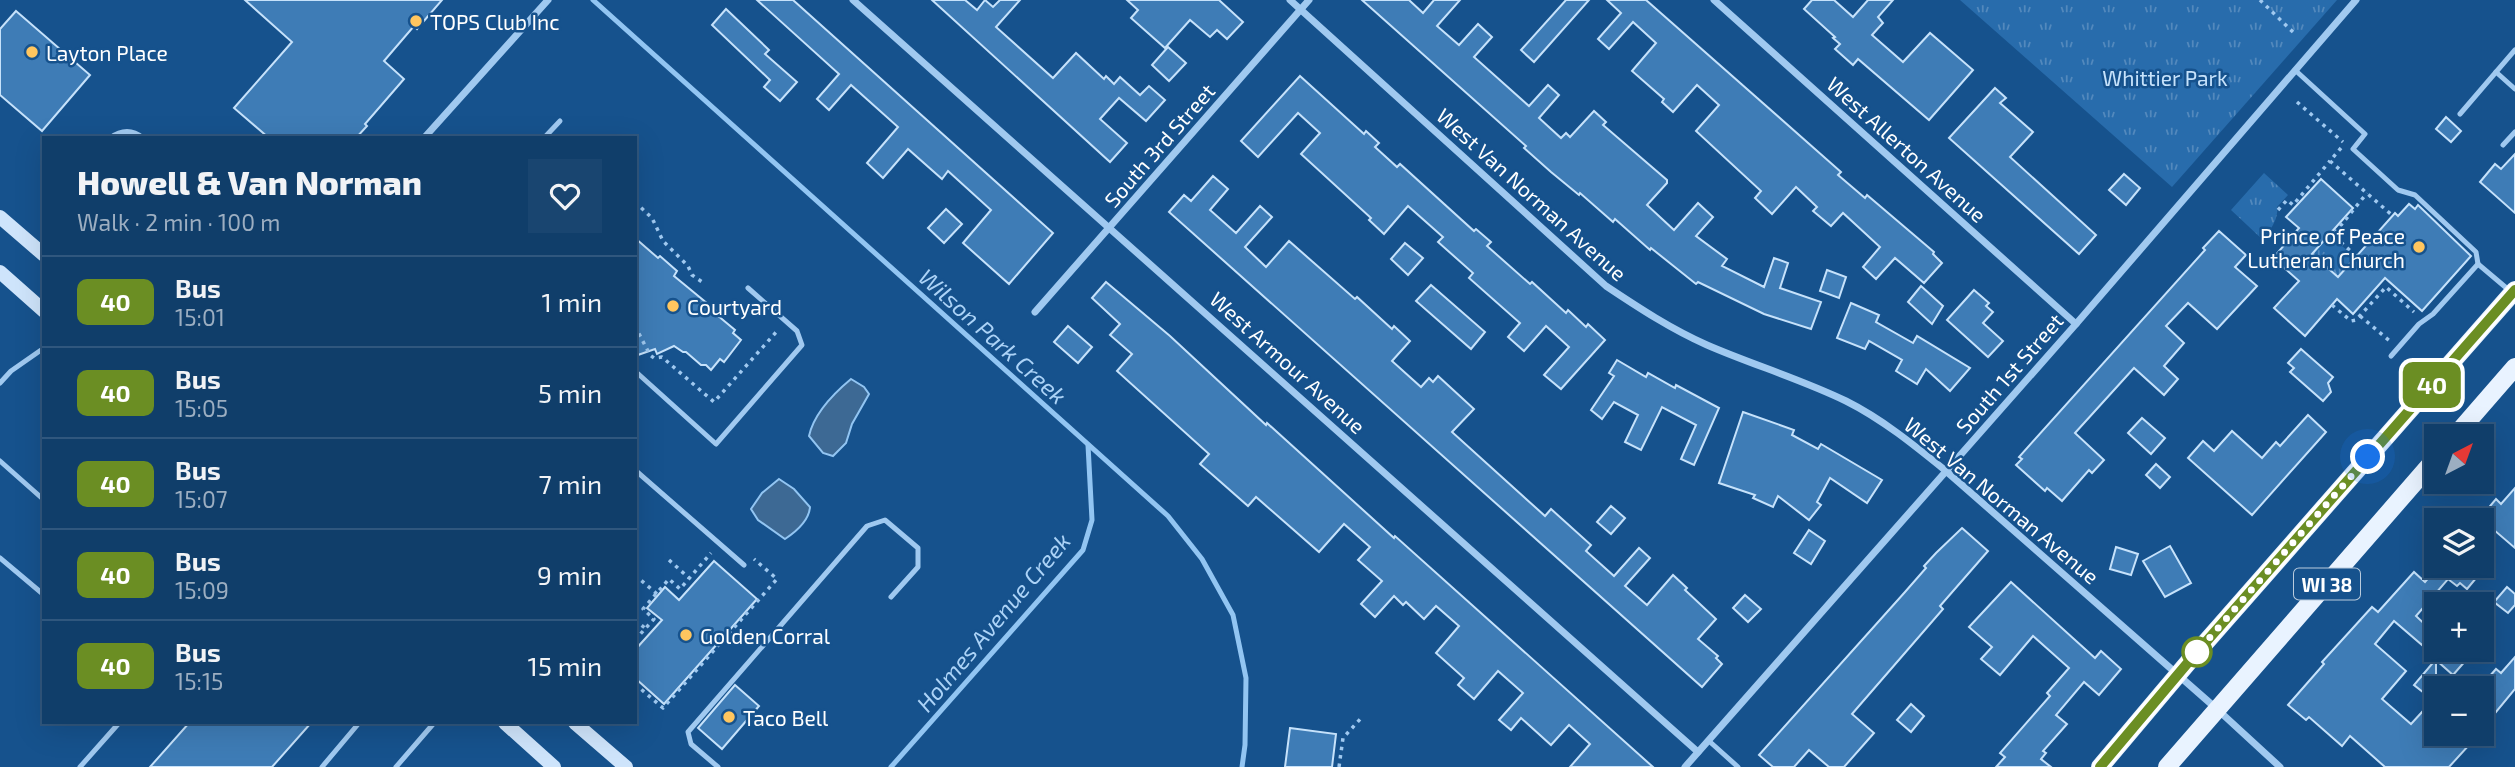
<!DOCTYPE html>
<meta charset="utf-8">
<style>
:root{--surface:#103e6a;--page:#194570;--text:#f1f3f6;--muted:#9caec1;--line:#30577e}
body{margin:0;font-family:"Exo 2",sans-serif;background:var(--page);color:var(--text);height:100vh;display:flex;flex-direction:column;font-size:26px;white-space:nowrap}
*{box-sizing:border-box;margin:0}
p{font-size:23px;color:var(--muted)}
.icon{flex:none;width:38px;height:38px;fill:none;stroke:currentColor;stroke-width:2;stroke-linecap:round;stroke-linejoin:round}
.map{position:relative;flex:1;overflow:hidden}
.drawer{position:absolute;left:42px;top:136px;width:595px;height:588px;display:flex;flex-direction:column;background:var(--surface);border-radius:0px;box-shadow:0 7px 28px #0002,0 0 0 2px var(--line)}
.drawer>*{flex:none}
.badge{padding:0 14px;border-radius:10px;font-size:24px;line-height:46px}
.needle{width:46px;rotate:41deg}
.fabs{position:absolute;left:2424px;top:424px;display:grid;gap:14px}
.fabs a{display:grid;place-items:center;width:70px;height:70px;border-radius:0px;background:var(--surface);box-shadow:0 7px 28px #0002,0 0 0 2px var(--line);font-size:35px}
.you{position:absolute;width:35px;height:35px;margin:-18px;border:5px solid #fff;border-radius:50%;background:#1a73e8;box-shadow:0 0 0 10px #1a73e833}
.map>.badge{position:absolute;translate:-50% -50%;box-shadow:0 0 0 4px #fff}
.round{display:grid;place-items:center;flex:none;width:74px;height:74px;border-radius:0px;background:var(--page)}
.headline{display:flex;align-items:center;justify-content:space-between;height:119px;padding:0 35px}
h1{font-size:33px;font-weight:800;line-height:52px}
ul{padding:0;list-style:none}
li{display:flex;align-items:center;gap:21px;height:91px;padding:0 35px;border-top:2px solid var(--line)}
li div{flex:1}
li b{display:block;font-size:26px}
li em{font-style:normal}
li .badge{min-width:77px;font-weight:700;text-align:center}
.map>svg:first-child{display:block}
</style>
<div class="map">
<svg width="2515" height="767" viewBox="0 0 2515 767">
<defs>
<pattern id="park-tufts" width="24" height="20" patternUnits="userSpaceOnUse" patternTransform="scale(1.75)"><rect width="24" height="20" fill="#286cac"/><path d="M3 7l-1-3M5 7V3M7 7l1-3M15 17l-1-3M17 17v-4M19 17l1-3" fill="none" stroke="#5389bd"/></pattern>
</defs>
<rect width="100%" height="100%" fill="#16528d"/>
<g fill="url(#park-tufts)">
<path d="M1960,0H2337L2172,187Z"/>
<path d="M2264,173L2288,195L2277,207C2279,218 2270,231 2263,240L2231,210Z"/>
<path d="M2329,235L2355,257L2338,277L2301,244L2319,246Z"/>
</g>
<g fill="#3d6994" stroke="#92c5f2" stroke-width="2">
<path d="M851,379L864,387L869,394L852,424L846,443L833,456L823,453L809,436C814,413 833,394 851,379Z"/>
<path d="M779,479L794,489L810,507C809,521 797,531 785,539L758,520L751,509L762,493Z"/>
</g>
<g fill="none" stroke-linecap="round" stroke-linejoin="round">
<g stroke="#92c5f2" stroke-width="5">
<path d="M593,0L1168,516L1202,559L1233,615L1246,678L1245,745L1242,767"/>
<path d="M891,767L1083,550L1092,520L1088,445"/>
</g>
</g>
<g fill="#3e7cb6" stroke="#c6e2fb" stroke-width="2">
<path d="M245,0H442L417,29L414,26L384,61L404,79L365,124L367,126L356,138H269L234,108L292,42Z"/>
<path d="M757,0H793L1053,233L1009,284L963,243L991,210L948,171L942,179L908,149L883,178L867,163L898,127L851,85L829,110L817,99L839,74Z"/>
<path d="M932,0H965L977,10L985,0L993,7L1000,0H1020L996,27L1053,78L1076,53L1104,79L1106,76L1114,84L1120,77L1140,95L1149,86L1165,100L1146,121L1119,98L1100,119L1127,143L1110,162Z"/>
<path d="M1127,0H1219L1243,22L1227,39L1217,30L1210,37L1190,20L1165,48L1131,18L1138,10Z"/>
<path d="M1362,0H1409L1423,13L1434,0H1460L1437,26L1459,45L1478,24L1492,37L1474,57L1529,106L1548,85L1559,95L1539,118L1561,138L1566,133L1570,137L1594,111L1606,122L1603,125L1667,180V183L1647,205L1674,230L1698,203L1713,217L1696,236L1727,259L1722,266L1764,287L1774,258L1788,263L1780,288L1821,302L1811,329L1764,314L1698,282L1696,284L1651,248L1650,250L1615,219L1613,222L1580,193L1579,195L1551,172L1524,148L1526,146Z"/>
<path d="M1566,0H1589L1534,62L1521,50Z"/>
<path d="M1607,0H1646L1841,172L1838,175L1865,198L1867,195L1934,252L1933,254L1942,263L1924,283L1895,258L1876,279L1863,267L1880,247L1843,213L1831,226L1813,211L1817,207L1796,187L1772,214L1755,198L1761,191L1696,131L1719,105L1697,85L1673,112L1662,102L1664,99L1632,71L1656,43L1633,22L1609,49L1598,39L1621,13Z"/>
<path d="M1812,0H1834L1853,17L1868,0H1893L1878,17L1883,23L1872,35L1903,62L1930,33L1973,70L1929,120L1858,59L1853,65L1835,49L1840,44L1833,38L1835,37L1804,9Z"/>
<path d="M726,9L769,50L765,54L797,82L780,101L764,87L770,80L712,25Z"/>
<path d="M16,11L90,75L42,131L0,95V29Z"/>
<path d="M1168,47L1186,63L1169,81L1152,65Z"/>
<path d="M1300,76L1364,134L1366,131L1379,143L1375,147L1397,167L1400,164L1474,231L1476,229L1491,242L1487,246L1530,284L1532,282L1566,313L1568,310L1586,327L1588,324L1605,340L1561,389L1544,375L1569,347L1546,326L1524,351L1508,337L1520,323L1469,278L1473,273L1438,242L1443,237L1408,206L1384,234L1369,220L1371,218L1301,154L1320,133L1298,113L1258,157L1241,141Z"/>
<path d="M1995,88L2006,98L2000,103L2033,132L2010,157L2096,235L2079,254L1949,138Z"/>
<path d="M2446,117L2461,131L2451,142L2436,129Z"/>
<path d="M2515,154V213L2480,182L2495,164L2501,169Z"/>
<path d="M2124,174L2140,188L2126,205L2109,190Z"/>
<path d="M1213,176L1228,189L1210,210L1236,233L1260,206L1272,217L1245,247L1266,267L1289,241L1355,299L1357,297L1392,329L1394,326L1410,341L1392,361L1421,387L1429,378L1433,382L1438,376L1474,409L1452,432L1545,516L1551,509L1591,545L1586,551L1614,576L1639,548L1650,558L1625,586L1647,605L1673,575L1687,588L1685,590L1716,619L1698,639L1718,656L1716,658L1722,664L1702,687L1169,212L1184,195L1191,201Z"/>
<path d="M2321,179L2353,208L2312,254L2338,277L2395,213L2398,216L2409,204L2415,209L2418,205L2471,256L2422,311L2385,278L2353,314L2337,299L2305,336L2274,308L2299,281L2273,258L2299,228L2286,217Z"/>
<path d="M946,209L962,224L944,243L928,228Z"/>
<path d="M2219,231L2246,255L2235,267L2257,286L2217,329L2188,303L2166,326L2184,343L2164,366L2178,379L2164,395L2134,368L2075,433L2104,460L2092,473L2089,470L2062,501L2047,488L2045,491L2016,465L2022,459L2019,457L2205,250L2203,248Z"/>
<path d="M635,238L658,258L660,256L677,271L674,276L719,313L717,315L735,330L733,333L741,340L724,362L720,359L711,370L706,365H701L686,352H683L674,346L657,354L655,349L635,356Z"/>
<path d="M1405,243L1423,258L1408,275L1391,259Z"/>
<path d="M1827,270L1846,277L1839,298L1820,291Z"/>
<path d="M1106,282L1170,336L1266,425L1267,423L1394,538L1395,536L1653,767H1570L1590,744L1569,725L1551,745L1521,718L1511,730L1499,720L1523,693L1498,671L1474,699L1458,685L1464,678L1436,653L1459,626L1436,606L1424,619L1406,602L1403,605L1394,596L1375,617L1361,604L1382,581L1358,560L1370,547L1344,524L1319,552L1256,497L1248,506L1215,477L1200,464L1209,454L1117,371L1132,354L1110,335L1120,324L1092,298Z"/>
<path d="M1431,285L1485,332L1471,349L1416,301Z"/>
<path d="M1921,286L1943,306L1932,324L1908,302Z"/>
<path d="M1974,290L1989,303L1986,306L1993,312L1983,323L2003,341L1988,357L1947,320Z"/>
<path d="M1851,303L1879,315L1876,322L1913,343L1917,336L1970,368L1950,391L1926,369L1917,384L1896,371L1902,360L1869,341L1865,349L1837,338Z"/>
<path d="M1068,326L1092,347L1078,363L1054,342Z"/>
<path d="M2301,349L2333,377L2328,383L2331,392L2323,401L2290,372L2294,368L2288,363Z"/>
<path d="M1617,360L1646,377L1648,373L1675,388L1676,385L1719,408L1694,465L1681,459L1696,425L1662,407L1641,450L1625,442L1638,415L1614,402L1602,419L1591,410L1614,376L1609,373Z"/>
<path d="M1743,412L1794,430L1792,435L1818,449L1821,444L1882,480L1867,503L1830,478L1817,502L1821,505L1809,520L1778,496L1773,507L1753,498L1755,495L1719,483Z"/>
<path d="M2308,415L2326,432L2252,515L2188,458L2203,441L2214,451L2232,431L2262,458L2276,442L2280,446Z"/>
<path d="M2142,418L2165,438L2151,454L2128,433Z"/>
<path d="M2156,464L2170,477L2160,488L2146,475Z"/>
<path d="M2515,488V548L2480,518L2496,499L2501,504Z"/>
<path d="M1611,506L1625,518L1611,534L1597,522Z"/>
<path d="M1962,528L1988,551L1940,606L1943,609L1852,714L1874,733L1844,767H1829L1809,750L1794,767H1773L1759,755L1905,592L1926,568L1924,566L1936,553Z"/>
<path d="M1809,530L1825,541L1811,564L1794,553Z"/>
<path d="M2170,546L2191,583L2165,597L2143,561Z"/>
<path d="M2116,547L2138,554L2131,575L2110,569Z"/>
<path d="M714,561L757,599L664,704L635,678V650L662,620L647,608L665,587L679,600Z"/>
<path d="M2432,565H2487L2467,589L2460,583L2457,586L2448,579L2416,616L2433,632L2422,645L2394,621L2375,644L2406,671L2382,699L2411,724L2433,700L2414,685L2437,658L2427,649H2455L2467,659L2453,675L2436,660V733H2480L2449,767H2385L2350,736L2342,746L2309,717L2306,720L2288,705L2324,664L2322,662L2372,607L2378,612L2414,572L2425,582L2436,569Z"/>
<path d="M2011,582L2095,658L2101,651L2121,669L2099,695L2084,682L2056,715L2067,724L2043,751L2046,753L2041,759L2051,767H1996L2005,757L2000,753L2050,696L2047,693L2069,668L2033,636L2000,675L1981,659L1992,647L1969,627Z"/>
<path d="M2507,587L2515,594V605L2508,613L2494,602Z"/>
<path d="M1745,595L1761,609L1748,622L1733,608Z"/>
<path d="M2515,657V689L2482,729V685L2496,669L2501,673Z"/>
<path d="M735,685L759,706L722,749L698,728Z"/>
<path d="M1911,704L1924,716L1911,732L1897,720Z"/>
<path d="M189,723H311L272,767H150Z"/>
<path d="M1290,728L1336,734L1332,767H1285Z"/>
</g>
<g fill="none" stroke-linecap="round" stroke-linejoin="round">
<g stroke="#a0c9f0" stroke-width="3.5" stroke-dasharray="3.5 5" stroke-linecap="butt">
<path d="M2260,0L2296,35"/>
<path d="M2297,102L2343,142"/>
<path d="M2341,148L2330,161L2393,216"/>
<path d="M635,202L652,218L663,241L688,266L692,275L705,284"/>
<path d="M2278,210L2287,200L2293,205L2330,161"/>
<path d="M2356,256L2333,235L2367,193"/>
<path d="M2332,305L2351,321L2356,320L2386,287L2414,312"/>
<path d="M2360,316L2391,342"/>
<path d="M635,326L650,355L654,358L662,357L714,402L778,330"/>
<path d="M669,560L689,578"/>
<path d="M635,575L657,594"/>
<path d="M635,620L645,628"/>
<path d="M635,640L654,619L643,609L669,579L680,589L711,553"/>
<path d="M635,684L663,708L777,579L754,559"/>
<path d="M1339,767L1343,738L1363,716"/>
</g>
<g stroke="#a0c9f0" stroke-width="5">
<path d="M2295,70L2365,134L2353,149L2398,190L2415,195L2476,252L2478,264"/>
<path d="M2496,72L2515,89"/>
<path d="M2460,114L2515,50"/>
<path d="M110,138C121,130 132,129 143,138"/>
<path d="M544,138L560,121"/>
<path d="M2503,145L2515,132"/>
<path d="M2391,356L2419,324L2433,314L2478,264L2510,291"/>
<path d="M635,371L716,444L802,345L797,331L748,288"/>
<path d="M0,383L11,371L44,348"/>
<path d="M0,461L44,500"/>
<path d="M635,470L744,565"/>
<path d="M0,558L44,595"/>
<path d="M1709,741L1738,767"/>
<path d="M80,767L119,723"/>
<path d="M322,767L359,723"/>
<path d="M396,767L434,723"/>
<path d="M718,767L691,744L688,732L867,526L885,520L918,548V567L891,597"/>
</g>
<g stroke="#a0c9f0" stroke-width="7">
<path d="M853,0L1698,752"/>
<path d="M1290,0L1606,286C1639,308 1671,329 1707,345C1753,365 1801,379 1846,401C1882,419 1914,445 1946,471L2218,710L2280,767"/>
<path d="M1714,0L2076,324"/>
<path d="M424,138L548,0"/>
<path d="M1035,312L1309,0"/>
<path d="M1685,767L2076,324L2356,0"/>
</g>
<g stroke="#cee4fb" stroke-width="14">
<path d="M0,217L44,255"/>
<path d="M0,272L44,311"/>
<path d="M505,723L554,767"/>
<path d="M575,723L626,767"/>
</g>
<g stroke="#e9f3ff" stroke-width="18">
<path d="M2455,436L2515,367"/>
<path d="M2100,767L2191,659L2515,290"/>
<path d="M2167,767L2436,458"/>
</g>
</g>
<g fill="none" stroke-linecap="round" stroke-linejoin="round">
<g stroke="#fff" stroke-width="16">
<path id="line" d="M2100,767L2191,659L2515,290"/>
</g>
<use href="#line" stroke="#6b8e23" stroke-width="10"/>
<path stroke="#fff" stroke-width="7" stroke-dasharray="0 12.6" d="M2197,652L2191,659L2368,457"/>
</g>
<g fill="#ffc65f" stroke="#16528d" stroke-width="2.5">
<circle cx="416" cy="21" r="7"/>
<circle cx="32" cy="52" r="7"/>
<circle cx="2419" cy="247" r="7"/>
<circle cx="673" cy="306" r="7"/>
<circle cx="686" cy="635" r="7"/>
<circle cx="729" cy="717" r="7"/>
</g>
<circle fill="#fff" stroke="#6b8e23" stroke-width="3.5" cx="2197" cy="652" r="14"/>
<g text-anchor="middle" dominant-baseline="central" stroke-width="5" stroke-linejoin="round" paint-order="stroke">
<rect fill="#16528d" stroke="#b9cbdd" stroke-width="2" x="2294" y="568.5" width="66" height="31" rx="5"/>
<g font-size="19" font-weight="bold" fill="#fff">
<text x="2327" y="584">WI 38</text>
</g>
<g font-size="21" fill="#fff" stroke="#16528d" text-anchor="start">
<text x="430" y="21">TOPS Club Inc</text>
<text x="46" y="52">Layton Place</text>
<text x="2405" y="235" text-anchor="end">Prince of Peace<tspan x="2405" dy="24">Lutheran Church</tspan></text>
<text x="687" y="306">Courtyard</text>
<text x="700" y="635">Golden Corral</text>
<text x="743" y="717">Taco Bell</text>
</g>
<g font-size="21" fill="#c6e2fb" stroke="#16528d">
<text x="2165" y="77">Whittier Park</text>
</g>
<g font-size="21" fill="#fff" stroke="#16528d">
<text transform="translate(1159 145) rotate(-49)">South 3rd Street</text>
<text transform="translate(1907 149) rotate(42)">West Allerton Avenue</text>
<text transform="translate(1532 194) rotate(42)">West Van Norman Avenue</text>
<text transform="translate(1288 362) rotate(42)">West Armour Avenue</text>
<text transform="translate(2009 373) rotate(-49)">South 1st Street</text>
<text transform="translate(2002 500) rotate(40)">West Van Norman Avenue</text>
</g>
<g font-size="23" font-style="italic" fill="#acd3f7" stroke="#16528d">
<text transform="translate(993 336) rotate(42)">Wilson Park Creek</text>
<text transform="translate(993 622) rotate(-50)">Holmes Avenue Creek</text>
</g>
</g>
</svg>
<div class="fabs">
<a><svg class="needle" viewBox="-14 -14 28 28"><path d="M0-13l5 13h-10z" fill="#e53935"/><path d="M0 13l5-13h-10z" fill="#9caec1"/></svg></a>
<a><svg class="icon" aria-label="layers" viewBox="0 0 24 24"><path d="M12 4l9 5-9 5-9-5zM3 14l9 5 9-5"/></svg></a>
<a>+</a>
<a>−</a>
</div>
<div class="you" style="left:2368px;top:457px"></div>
<b class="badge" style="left:2432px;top:385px;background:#6b8e23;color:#fff">40</b>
<section class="drawer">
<div class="headline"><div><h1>Howell &amp; Van Norman</h1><p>Walk · 2 min · 100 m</p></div><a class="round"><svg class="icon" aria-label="heart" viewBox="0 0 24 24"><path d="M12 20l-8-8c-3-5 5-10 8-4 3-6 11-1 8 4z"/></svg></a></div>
<ul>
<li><span class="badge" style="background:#6b8e23;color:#fff">40</span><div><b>Bus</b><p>15:01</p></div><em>1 min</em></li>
<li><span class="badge" style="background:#6b8e23;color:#fff">40</span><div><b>Bus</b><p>15:05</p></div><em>5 min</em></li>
<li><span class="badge" style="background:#6b8e23;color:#fff">40</span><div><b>Bus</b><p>15:07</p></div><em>7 min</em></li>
<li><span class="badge" style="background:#6b8e23;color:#fff">40</span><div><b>Bus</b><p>15:09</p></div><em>9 min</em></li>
<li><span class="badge" style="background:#6b8e23;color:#fff">40</span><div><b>Bus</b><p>15:15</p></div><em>15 min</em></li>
</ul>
</section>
</div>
